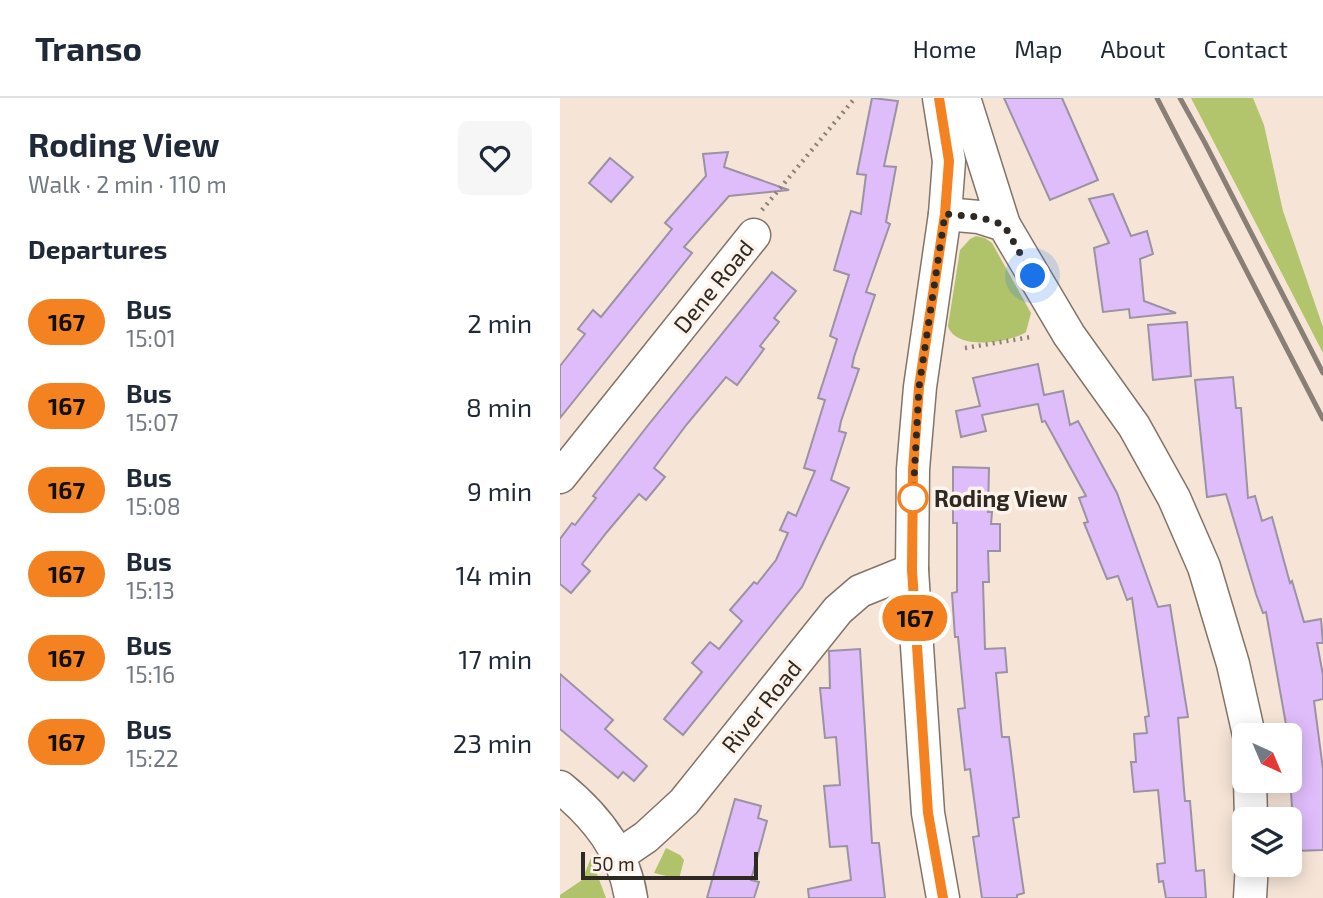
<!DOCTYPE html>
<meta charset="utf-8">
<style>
:root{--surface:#fff;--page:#f6f6f7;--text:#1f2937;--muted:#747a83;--line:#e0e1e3}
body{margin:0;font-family:"Exo 2",sans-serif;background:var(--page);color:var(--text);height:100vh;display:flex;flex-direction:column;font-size:26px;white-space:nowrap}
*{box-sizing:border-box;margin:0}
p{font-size:23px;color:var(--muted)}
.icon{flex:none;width:38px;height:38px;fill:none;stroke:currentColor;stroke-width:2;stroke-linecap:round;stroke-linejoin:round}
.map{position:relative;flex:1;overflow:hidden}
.details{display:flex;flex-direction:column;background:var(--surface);width:560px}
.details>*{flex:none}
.badge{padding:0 14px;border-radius:23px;font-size:24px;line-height:46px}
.needle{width:46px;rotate:136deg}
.buttons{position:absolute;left:672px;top:625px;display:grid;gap:14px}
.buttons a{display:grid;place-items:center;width:70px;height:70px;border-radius:10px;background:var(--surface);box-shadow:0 4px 18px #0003;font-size:35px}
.scale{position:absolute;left:21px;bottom:18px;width:177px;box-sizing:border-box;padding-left:7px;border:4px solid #2f2924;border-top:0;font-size:19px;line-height:24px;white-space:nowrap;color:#2f2924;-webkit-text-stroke:5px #fef3eb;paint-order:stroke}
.you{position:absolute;width:35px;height:35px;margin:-18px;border:5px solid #fff;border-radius:50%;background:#1a73e8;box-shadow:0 0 0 10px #1a73e833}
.map>.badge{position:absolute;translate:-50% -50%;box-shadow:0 0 0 4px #fff}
h2{padding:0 28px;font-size:26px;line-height:63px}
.round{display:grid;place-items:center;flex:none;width:74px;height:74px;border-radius:10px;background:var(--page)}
.head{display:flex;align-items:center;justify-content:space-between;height:119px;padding:0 28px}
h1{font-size:33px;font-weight:700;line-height:52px}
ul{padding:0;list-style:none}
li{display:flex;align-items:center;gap:21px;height:84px;padding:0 28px}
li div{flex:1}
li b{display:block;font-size:26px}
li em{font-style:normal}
li .badge{min-width:77px;font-weight:700;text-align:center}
header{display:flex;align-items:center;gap:42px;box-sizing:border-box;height:98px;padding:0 35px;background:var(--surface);border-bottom:2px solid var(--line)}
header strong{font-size:33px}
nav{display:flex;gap:38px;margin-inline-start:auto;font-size:24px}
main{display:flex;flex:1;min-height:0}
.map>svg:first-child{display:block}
</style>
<header>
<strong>Transo</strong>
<nav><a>Home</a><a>Map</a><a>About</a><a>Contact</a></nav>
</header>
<main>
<section class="details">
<div class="head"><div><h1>Roding View</h1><p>Walk · 2 min · 110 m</p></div><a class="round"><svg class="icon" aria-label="heart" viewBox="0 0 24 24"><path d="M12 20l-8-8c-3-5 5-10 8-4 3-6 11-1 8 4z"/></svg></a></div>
<h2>Departures</h2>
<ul>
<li><span class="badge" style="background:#f58220;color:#111">167</span><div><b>Bus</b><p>15:01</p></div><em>2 min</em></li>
<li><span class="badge" style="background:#f58220;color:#111">167</span><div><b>Bus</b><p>15:07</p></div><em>8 min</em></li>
<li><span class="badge" style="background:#f58220;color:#111">167</span><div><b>Bus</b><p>15:08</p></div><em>9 min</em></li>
<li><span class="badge" style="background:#f58220;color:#111">167</span><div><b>Bus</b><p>15:13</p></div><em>14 min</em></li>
<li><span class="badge" style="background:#f58220;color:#111">167</span><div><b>Bus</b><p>15:16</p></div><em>17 min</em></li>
<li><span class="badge" style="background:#f58220;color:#111">167</span><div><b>Bus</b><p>15:22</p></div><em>23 min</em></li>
</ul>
</section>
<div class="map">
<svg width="763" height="800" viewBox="0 0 763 800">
<rect width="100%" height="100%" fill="#f6e5d7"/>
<g fill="#b0c36b">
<path d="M416,138L425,140L432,145L471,215L466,234C450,245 395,253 388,228L400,152L410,141Z"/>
<path d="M106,750L120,757L124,762L119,781L94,775Z"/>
<path d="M31,760L46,800H0V797L22,782Z"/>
</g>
<path fill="#b2c56c" d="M631,0H693L704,27L723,113L763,229V255Z"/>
<g fill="#dfbcfa" stroke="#9b92a3" stroke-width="2">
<path d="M312,0L338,3L324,68L336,69L326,124L330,126L306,194L315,197L294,259L292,269L299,271L281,323L279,333L286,335L271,382L289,390L242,489L123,637L104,621L142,574L132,565L150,544L159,551L182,523L170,512L194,484L197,486L216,462L228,435L220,432L228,414L236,418L255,373L244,370L265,302L258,300L277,241L270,238L289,177L274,172L291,113L301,116L306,77L297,76Z"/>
<path d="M444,0H502L538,82L490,102Z"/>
<path d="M168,54L164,69L229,92L169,98L124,149L132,155L0,320V268L25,236L18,231L33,212L41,219L112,131L105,125L146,78L143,56Z"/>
<path d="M50,60L73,79L51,104L29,85Z"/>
<path d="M553,96L571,138L587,133L593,156L580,161L584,203L616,215L570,220L569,211L543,214L534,150L549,145L529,101Z"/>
<path d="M212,174L236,193L214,220L219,224L200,248L204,251L177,287L166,279L127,326L94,370L105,379L86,402L79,396L47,434L22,466L30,473L11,495L0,486V441L12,425L15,427L36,400L33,398L89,326Z"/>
<path d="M627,224L631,278L593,282L588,227Z"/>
<path d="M478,266L484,297L503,293L510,327L518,323L557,395L598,509L610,507L628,619L618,620L625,703H630L636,773L644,772L646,800H606L603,783L599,784L597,766L605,765L598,692L574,694L571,664H576L574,636L587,635L585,619L589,618L572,500L567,502L558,478L547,481L524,425L528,424L519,400L526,398L485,323L482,324L478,306L422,317L426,333L401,339L396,313L420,308L413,280Z"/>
<path d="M673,279L676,310H681L688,400L695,398L702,423L712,419L730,485L732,483L744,524L761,521L763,545H757L763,577V601L754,603L763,671V752L735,753L730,680V631L727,632L706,514L703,515L696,496L666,396L647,399L635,282Z"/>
<path d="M393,369L429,370L428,414H432L431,426H440V453H428L429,484H423L425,551L445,550L447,574L436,575L442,639H449L459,719L453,720L464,795L457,797V800H422L413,739L419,738L410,671L405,672L398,611L405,610L398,539H395L392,495L397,494V425H393Z"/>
<path d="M300,551L312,745H319L325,800H249L248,791L291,782L287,748L270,749L264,688L280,687L276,639L265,640L260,590H270L269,553Z"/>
<path d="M0,576L53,622L45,631L87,668L74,683L63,674L58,680L0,631Z"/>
<path d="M175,701L201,708L198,720L207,723L191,782L199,784L194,800H147Z"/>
</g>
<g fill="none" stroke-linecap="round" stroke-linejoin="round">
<g stroke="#837468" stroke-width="35">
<g id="minor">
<path d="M379,0L389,63L385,116L360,289L353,371L352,472L368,715L383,800"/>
<path d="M404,0L444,127"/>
<path d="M385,116L419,119L444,127L509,237L574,328L614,400L644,469L673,566L689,637"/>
<path d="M0,379L194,137"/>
<path d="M690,682L691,721"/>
<path d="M0,689C36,718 64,753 71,800"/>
<path d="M58,758L86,739L124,704L278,512L300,493L352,472"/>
<path d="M690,800L692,766"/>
</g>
</g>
<g stroke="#8c8177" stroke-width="4.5" stroke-dasharray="2 5" stroke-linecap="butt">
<path d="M202,112L295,0"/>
<path d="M405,250L471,239"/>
</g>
<use href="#minor" stroke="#fff" stroke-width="32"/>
<g stroke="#8a7f76" stroke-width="5">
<path d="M597,0L763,321"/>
<path d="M620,0L645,45L763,275"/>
</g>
</g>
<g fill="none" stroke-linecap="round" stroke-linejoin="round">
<g stroke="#fff" stroke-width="16">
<path id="line" d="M379,0L389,63L385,116L359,289L353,371L352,472L368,715L383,800"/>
</g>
<use href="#line" stroke="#f58220" stroke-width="10"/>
<path stroke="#2f2924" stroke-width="7" stroke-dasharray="0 12.6" d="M353,400L359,289L385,116L419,119L444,127L473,178"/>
</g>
<circle fill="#fff" stroke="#f58220" stroke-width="3.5" cx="353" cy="400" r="14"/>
<g text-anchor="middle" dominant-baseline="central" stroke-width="7" stroke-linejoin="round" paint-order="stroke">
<g font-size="23" fill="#2f2924" stroke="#fef3eb">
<text transform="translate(153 188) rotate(-51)">Dene Road</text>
<text transform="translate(201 608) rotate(-51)">River Road</text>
</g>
<g font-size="23" font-weight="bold" fill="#2f2924" stroke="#fef3eb" text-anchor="start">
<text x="374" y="400">Roding View</text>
</g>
</g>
</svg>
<div class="buttons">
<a><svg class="needle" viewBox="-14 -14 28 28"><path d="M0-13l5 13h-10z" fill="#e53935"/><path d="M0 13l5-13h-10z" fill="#747a83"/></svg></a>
<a><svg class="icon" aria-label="layers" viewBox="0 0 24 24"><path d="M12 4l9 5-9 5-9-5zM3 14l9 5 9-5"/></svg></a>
</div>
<div class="scale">50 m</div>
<div class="you" style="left:473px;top:178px"></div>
<b class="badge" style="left:355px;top:520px;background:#f58220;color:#111">167</b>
</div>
</main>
